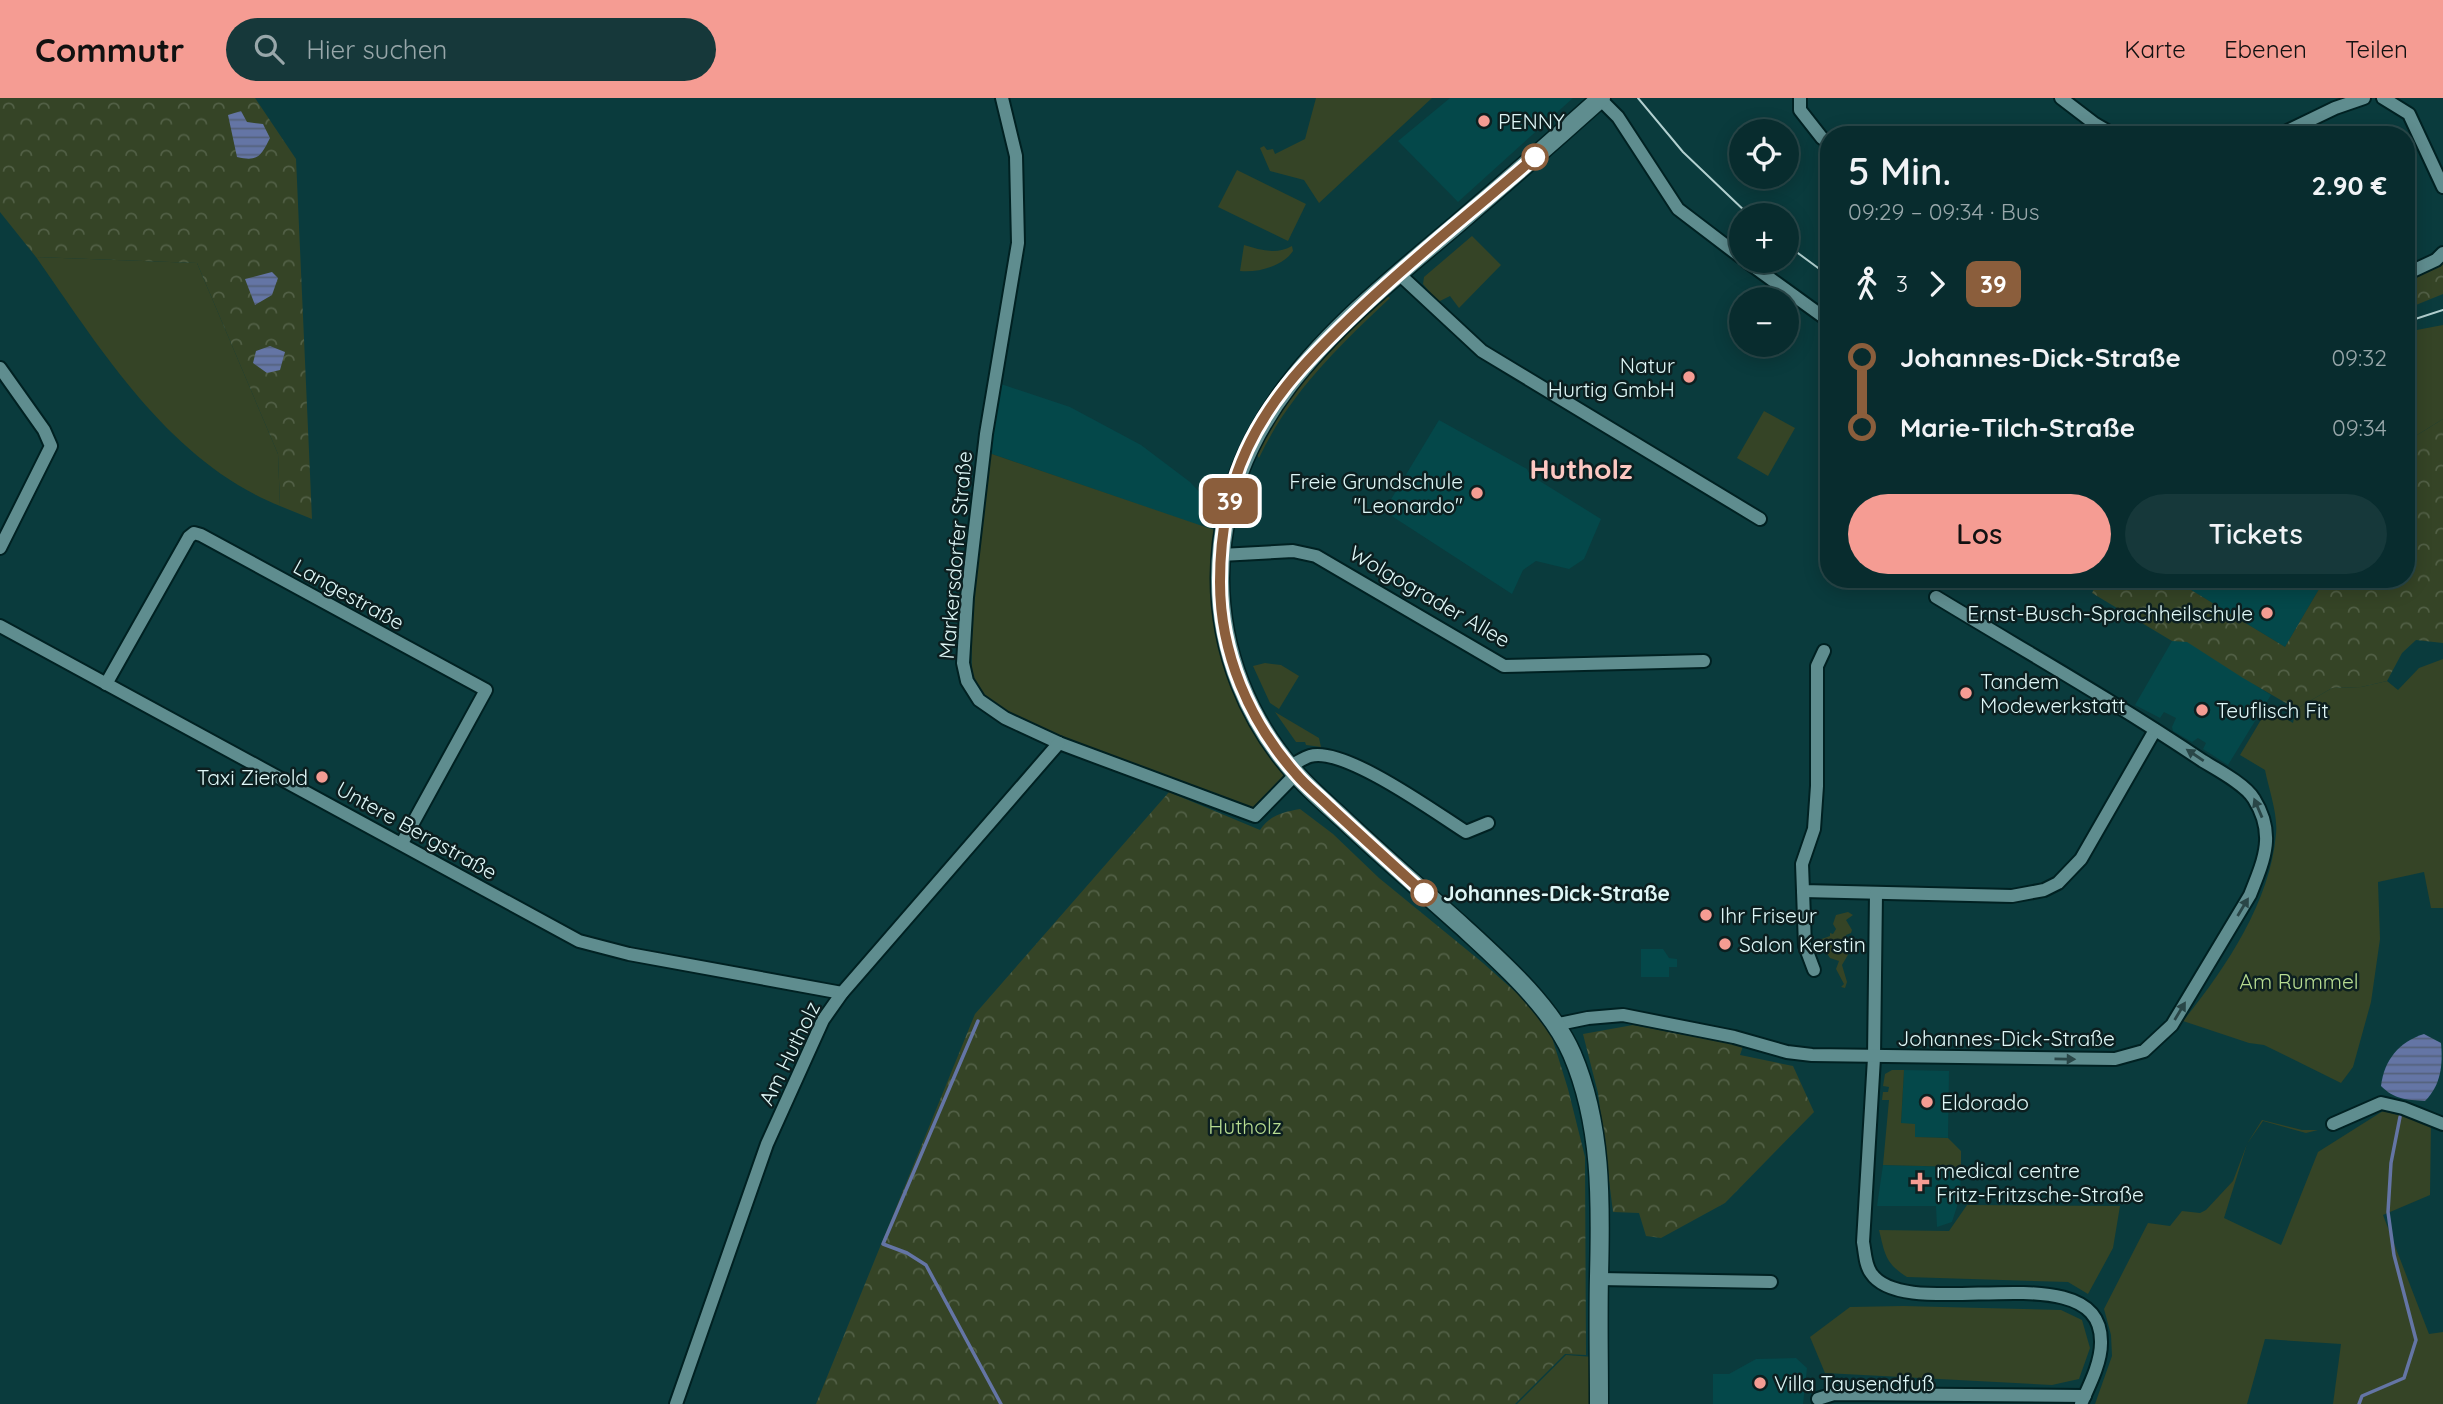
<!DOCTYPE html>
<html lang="de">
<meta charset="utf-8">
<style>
:root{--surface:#082c2e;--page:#16383a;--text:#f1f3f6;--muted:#98a7aa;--line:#29484a;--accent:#f59c93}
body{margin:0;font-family:Quicksand,sans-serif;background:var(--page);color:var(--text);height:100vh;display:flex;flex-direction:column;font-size:26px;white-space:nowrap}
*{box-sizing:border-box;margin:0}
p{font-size:23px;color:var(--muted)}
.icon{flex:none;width:38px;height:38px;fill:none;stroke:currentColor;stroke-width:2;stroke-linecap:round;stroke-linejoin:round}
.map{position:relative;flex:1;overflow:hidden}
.side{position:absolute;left:1820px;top:28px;width:595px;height:462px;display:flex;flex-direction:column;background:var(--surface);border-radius:28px;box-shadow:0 4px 18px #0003,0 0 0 2px var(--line)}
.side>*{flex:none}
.badge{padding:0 14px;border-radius:10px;font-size:24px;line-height:46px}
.fabs{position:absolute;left:1729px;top:21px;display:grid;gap:14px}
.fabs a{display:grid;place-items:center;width:70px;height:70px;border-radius:50%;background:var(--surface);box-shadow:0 4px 18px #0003,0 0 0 2px var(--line);font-size:35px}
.map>.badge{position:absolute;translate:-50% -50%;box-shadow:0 0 0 4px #fff}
.legs{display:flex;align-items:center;gap:10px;height:77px;padding:0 28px;font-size:23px}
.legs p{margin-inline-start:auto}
.summary{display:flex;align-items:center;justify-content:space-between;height:119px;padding:0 28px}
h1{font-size:38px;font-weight:600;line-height:52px}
.action{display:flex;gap:14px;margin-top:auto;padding:14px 28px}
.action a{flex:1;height:80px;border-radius:42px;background:var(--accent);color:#111;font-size:28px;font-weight:600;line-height:80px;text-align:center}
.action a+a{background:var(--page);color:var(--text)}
ul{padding:0 28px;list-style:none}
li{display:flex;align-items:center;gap:24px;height:70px;font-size:26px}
li i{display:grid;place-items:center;width:10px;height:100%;margin:0 9px;background:currentColor}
li i::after{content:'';width:18px;height:18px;margin:-9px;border:5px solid;border-radius:50%;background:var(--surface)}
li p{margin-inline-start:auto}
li:first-child i{background:linear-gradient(#0000 50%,currentColor 0)}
li:last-child i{background:linear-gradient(currentColor 50%,#0000 0)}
header{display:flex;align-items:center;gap:42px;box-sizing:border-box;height:98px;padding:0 35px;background:var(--accent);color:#111}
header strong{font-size:33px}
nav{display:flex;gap:38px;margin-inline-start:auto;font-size:24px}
.search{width:490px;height:63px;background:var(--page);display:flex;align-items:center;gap:18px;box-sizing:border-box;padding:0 24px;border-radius:38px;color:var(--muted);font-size:26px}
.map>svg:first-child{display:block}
</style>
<header>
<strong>Commutr</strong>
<div class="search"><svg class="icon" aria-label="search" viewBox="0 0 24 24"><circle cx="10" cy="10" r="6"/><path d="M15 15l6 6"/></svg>Hier suchen</div>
<nav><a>Karte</a><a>Ebenen</a><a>Teilen</a></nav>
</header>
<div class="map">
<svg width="2443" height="1306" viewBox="0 0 2443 1306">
<defs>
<pattern id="forest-crowns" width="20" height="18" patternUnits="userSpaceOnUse" patternTransform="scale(1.75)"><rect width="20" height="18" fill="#354426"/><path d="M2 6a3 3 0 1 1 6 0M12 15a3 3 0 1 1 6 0" fill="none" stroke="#526046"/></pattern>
<pattern id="water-rules" width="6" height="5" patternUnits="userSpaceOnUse" patternTransform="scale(1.75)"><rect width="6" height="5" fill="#6475a5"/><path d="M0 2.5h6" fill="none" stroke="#55627c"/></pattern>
</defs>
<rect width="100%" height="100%" fill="#0a3b3d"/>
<g fill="#04484a">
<path d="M1450,0H1573L1458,104L1398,43Z"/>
<path d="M1001,286L1070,309L1141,347L1190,384L1208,403L1200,428L989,355Z"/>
<path d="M1439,322L1527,371L1530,377L1601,421L1584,461L1569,471L1536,463L1523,472L1512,496L1384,413Z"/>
<path d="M2173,481H2325L2285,549Z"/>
<path d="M2172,543H2187L2271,597L2228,667L2203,651L2206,645L2198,640L2192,644L2173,633L2172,629L2176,620L2164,614L2160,620L2135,607Z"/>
<path d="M1641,851H1663L1669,860L1677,861V869H1669V879H1641Z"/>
<path d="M1904,972L1949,973L1948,1040L1915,1039L1901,1026Z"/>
<path d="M1883,1067L1961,1069L1960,1099L1952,1124L1937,1129L1936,1108H1877Z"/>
<path d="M1796,1260L1807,1270L1803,1306H1713V1276H1729L1756,1261Z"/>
</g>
<g fill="#354426">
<path d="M1316,0H1432L1319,105L1304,82L1270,73L1260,50L1264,48L1267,52L1273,51L1275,56L1305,41Z"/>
<path d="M1237,72L1306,106L1288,143L1218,109Z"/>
<path d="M1472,138L1501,167L1459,210L1450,198L1438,204L1423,186L1424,179Z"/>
<path d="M1244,147C1260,152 1277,157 1292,148L1293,153C1283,168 1258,175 1240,173Z"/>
<path d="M36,159L197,165L278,356L280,408C169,363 102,253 36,159Z"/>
<path d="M1386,197L1390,200C1339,248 1289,296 1259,360L1254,353L1311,269Z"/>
<path d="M2443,227V321L2406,344V234Z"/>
<path d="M1764,313L1795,330L1768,378L1737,360Z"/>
<path d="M989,355L1220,434L1215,523L1285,676L1253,710L1061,643L1006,615L987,600L972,582L971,499Z"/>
<path d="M2443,561V810H2431L2424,774L2378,784L2380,841L2371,904L2353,969L2341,985L2264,947L2249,945L2183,923C2225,871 2270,805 2276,736C2278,716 2269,692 2265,672L2240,657L2268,610L2293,625L2296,611L2332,590L2361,589L2387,583L2398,592L2419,570Z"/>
<path d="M1265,565L1281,567L1299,578L1279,611L1270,605L1253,568Z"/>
<path d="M1275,614L1319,640L1321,649L1306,647L1305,644H1296Z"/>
<path d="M1848,814L1853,817L1846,822L1852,832L1851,835L1846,837L1844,845L1849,855L1842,867L1847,884L1845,890L1841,889L1844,886L1836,871L1839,863L1830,860L1823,849L1818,848L1816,843L1830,838V835L1833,836L1836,831L1833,826L1836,817Z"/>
<path d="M1892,972H1904L1901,1025L1915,1026V1039L1948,1040L1961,1053V1069L1883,1067L1889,1002H1882L1883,994H1888L1889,989L1883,988L1885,976Z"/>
<path d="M2383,1013L2431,1025L2430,1097L2383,1117L2429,1236L2443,1234V1306H2333L2341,1246L2265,1241L2247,1306H2095L2112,1258L2111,1237L2104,1211L2148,1125L2170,1128L2182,1113L2200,1115L2206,1112L2233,1083L2247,1046L2262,1022L2302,1032H2318L2306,1035L2263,1023L2247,1046L2224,1120L2281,1147L2318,1054Z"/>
<path d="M1967,1107L2120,1108L2113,1150L2088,1196L2068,1184L1907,1179C1885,1165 1885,1156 1879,1132L1949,1133Z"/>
<path d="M1903,1208L2061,1212L2082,1222L2090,1250L2079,1281L2052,1287L1825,1275L1810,1239L1850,1209Z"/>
<path d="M1566,1257L1594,1259L1592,1306H1517Z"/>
</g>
<g fill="url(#forest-crowns)">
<path d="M0,0H255L296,61L312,421L280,408L278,356L197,165L36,159L0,114Z"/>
<path d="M2443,164V196L2406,211V181Z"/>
<path d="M2443,321V545L2416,542L2402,555L2387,583L2361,589L2332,590L2296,611L2243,580L2187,544L2172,543L2092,495L2099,481H2173L2285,549L2325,481H2406V344Z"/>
<path d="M1169,694L1260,732C1270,717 1283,714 1300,711L1333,736L1379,780L1483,865L1520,898L1550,933L1568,991L1585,1059L1586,1257L1565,1256L1515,1306H816L975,916Z"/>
<path d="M1633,927L1743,948L1740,957L1793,968L1814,1014L1725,1105L1661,1140L1646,1138L1639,1115L1613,1114L1598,995L1583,936Z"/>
</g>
<g fill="url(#water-rules)">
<path d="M241,13L247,24L263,26L270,40C261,58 258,64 237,59L228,17Z"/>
<path d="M272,174L278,180L272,197L255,207L245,181Z"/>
<path d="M270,248L285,254L280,272L267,275L253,265L256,253Z"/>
<path d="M2424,936L2441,945C2443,967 2441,987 2425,1003C2406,1002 2394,1001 2381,988C2384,962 2399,944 2424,936Z"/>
</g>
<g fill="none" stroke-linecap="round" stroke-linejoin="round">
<g stroke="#6475a5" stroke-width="3.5">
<path d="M978,923L883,1146L907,1155L926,1167L1001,1306"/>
<path d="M2359,1306L2362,1298L2404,1280L2416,1242L2394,1157L2388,1114L2391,1065L2400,1019"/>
</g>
<g stroke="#002122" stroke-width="16">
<g id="street">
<path d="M1002,0L1016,58L1018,145L986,336L967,499L963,565L967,583L979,602L1005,620L1059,645L1255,718L1296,676"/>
<path d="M1599,0L1618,19L1678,111L1741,159"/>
<path d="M1800,0V12L1822,40L1829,44"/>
<path d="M2061,0L2095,26L2114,37"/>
<path d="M2383,0L2409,16L2443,89"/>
<path d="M2279,37L2335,10L2364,0"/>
<path d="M1746,163L1829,223"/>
<path d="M1398,175L1482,253L1760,421"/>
<path d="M2406,176L2436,162L2443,155"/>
<path d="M0,270L44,332L51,348L0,450"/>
<path d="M1221,457L1293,453L1316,458L1504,568L1704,563"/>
<path d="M0,528L579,843L629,856L842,895"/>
<path d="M1824,553L1817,568V688L1814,731L1802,766L1803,793L2012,798L2044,792L2058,785L2081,761L2155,632"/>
<path d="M106,586L189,439L194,435L201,437L486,592L402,745"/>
<path d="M1290,668C1297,665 1303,660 1310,658C1344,648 1436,715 1466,734L1488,725"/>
<path d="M1803,793L1805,848L1814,872"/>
<path d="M1876,795L1874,960L1863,1144C1865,1154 1865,1167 1871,1175C1906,1229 2103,1151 2101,1245C2101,1265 2089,1288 2081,1306"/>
<path d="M1554,927L1588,920L1623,917L1734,939L1787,954L1812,957L2115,961L2144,953L2172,927L2250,797C2264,762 2276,736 2254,701C2246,687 2218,672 2203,663C2117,605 2025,553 1936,499"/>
<path d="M2333,1026L2381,1005L2403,1010L2443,1026"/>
<path d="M1599,1181L1771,1184"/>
<path d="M1818,1301L1834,1296L2085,1298"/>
<path d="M676,1306L767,1046L823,922L842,895L1059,645"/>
</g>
</g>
<g stroke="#002122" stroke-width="21">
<path id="secondary" d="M1599,1306C1599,1263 1598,1220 1599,1178C1601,1103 1602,1026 1572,956C1551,908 1501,864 1463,829C1423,793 1382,758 1344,722C1328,707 1311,693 1297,677C1248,623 1220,553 1220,480C1221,316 1341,224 1456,127C1505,85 1553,43 1601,0"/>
</g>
<use href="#street" stroke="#5f8d8f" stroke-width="12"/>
<use href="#secondary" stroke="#5f8d8f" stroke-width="18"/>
<g stroke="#b2d0d0" stroke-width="2">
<path d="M1638,0L1683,54L1749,117"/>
<path d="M1787,147L1829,178"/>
<path d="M2406,224L2443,212"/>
</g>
</g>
<defs><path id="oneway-solid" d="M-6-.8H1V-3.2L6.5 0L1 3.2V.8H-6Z" transform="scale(1.75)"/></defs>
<g fill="#294647">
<use href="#oneway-solid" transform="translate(2195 657) rotate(-146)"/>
<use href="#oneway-solid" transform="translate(2258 710) rotate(-113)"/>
<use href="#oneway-solid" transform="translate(2243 809) rotate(-59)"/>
<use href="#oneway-solid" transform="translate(2180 913) rotate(-59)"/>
<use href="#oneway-solid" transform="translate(2065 961) rotate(1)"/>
</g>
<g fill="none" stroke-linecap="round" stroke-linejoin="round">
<g stroke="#fff" stroke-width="16">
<path id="line-1" d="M1424,795C1392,766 1361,738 1330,709C1319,698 1306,688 1296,676C1249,623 1220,555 1220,484C1220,450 1224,417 1234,385C1256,311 1309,259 1363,208C1418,156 1478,109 1535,59"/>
</g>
<use href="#line-1" stroke="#8b5e3c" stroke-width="10"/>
</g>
<g fill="#f59c93" stroke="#0c1f20" stroke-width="2.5">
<circle cx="1484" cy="23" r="7"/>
<circle cx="1689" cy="279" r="7"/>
<circle cx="1477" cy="395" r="7"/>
<circle cx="2267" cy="515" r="7"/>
<circle cx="1966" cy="595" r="7"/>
<circle cx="2202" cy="612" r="7"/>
<circle cx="322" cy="679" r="7"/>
<circle cx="1706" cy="817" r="7"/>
<circle cx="1725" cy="846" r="7"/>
<circle cx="1927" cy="1004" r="7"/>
<path d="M1916.5 1073.5h7v7h7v7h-7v7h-7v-7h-7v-7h7z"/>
<circle cx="1760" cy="1285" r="7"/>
</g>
<g fill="#fff" stroke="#8b5e3c" stroke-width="3.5">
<circle cx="1535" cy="59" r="12"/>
<circle cx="1424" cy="795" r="12"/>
</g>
<g text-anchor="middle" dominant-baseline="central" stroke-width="5" stroke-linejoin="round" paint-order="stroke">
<g font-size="21" fill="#dff7f7" stroke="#0c1f20" text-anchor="start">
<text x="1498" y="23">PENNY</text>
<text x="1675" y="267" text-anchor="end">Natur<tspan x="1675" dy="24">Hurtig GmbH</tspan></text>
<text x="1463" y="383" text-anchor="end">Freie Grundschule<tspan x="1463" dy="24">"Leonardo"</tspan></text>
<text x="2253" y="515" text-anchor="end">Ernst-Busch-Sprachheilschule</text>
<text x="1980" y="583">Tandem<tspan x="1980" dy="24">Modewerkstatt</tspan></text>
<text x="2216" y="612">Teuflisch Fit</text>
<text x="308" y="679" text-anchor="end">Taxi Zierold</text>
<text x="1720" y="817">Ihr Friseur</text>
<text x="1739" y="846">Salon Kerstin</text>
<text x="1941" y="1004">Eldorado</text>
<text x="1936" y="1072">medical centre<tspan x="1936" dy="24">Fritz-Fritzsche-Straße</tspan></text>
<text x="1774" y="1285">Villa Tausendfuß</text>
</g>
<g font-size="21" fill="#dff7f7" stroke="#0c1f20">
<text transform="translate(955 457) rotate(-85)">Markersdorfer Straße</text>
<text transform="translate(349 496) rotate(29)">Langestraße</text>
<text transform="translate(1430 498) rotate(30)">Wolgograder Allee</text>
<text transform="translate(417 732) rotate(29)">Untere Bergstraße</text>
<text x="2006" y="940">Johannes-Dick-Straße</text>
<text transform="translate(789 955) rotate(-64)">Am Hutholz</text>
</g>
<g font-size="21" font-weight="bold" fill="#dff7f7" stroke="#0c1f20" text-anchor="start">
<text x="1443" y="795">Johannes-Dick-Straße</text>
</g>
<g font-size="21" fill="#b7dc91" stroke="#0c1f20">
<text x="2299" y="883">Am Rummel</text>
<text x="1245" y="1028">Hutholz</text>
</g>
<g font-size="28" font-weight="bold" fill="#fcc8c2" stroke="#0c1f20">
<text x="1581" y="370">Hutholz</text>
</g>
</g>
</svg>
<div class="fabs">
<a><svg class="icon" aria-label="locate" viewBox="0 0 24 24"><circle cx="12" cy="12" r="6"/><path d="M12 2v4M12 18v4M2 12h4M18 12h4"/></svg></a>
<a>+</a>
<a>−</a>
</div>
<b class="badge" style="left:1230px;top:403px;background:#8b5e3c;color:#fff">39</b>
<section class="side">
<div class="summary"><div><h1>5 Min.</h1><p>09:29 – 09:34 · Bus</p></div><b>2.90 €</b></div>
<div class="legs"><svg class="icon" aria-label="walk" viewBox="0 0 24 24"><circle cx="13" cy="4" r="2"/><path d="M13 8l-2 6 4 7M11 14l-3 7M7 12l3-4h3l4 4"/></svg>3<svg class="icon" aria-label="forward" viewBox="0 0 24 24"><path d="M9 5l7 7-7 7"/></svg><b class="badge" style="background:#8b5e3c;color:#fff">39</b></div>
<ul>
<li><i style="color:#8b5e3c"></i><b>Johannes-Dick-Straße</b><p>09:32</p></li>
<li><i style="color:#8b5e3c"></i><b>Marie-Tilch-Straße</b><p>09:34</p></li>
</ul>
<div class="action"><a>Los</a><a>Tickets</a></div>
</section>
</div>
